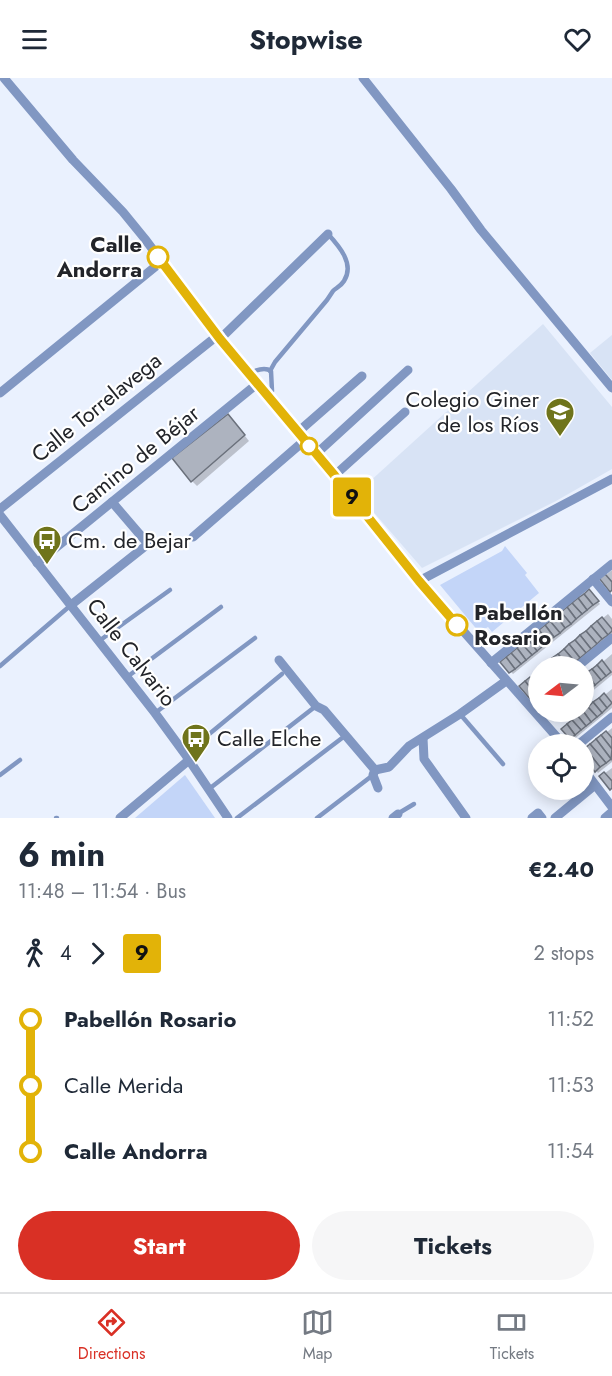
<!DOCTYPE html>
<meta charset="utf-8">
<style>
:root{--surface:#fff;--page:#f6f6f7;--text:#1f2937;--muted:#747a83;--line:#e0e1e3;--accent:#d93025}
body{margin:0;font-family:Jost,sans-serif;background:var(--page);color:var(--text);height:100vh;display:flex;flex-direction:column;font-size:22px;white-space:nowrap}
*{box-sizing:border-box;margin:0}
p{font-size:20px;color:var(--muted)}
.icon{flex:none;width:33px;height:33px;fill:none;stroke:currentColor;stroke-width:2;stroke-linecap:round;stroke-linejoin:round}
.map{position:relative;height:740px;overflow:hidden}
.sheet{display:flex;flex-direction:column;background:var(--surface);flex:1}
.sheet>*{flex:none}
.badge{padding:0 12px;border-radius:4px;font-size:21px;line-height:39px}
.needle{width:39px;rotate:254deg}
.controls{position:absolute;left:528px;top:578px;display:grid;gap:12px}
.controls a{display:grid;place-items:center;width:66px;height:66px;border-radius:50%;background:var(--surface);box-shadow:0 3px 15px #0003;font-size:30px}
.map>.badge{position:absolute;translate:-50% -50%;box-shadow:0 0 0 3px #fff}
.legs{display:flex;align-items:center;gap:9px;height:66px;padding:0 18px;font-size:20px}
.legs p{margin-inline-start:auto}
.headline{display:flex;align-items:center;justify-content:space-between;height:102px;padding:0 18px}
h1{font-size:33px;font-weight:700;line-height:45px}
.cta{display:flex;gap:12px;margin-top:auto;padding:12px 18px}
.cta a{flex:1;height:69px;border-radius:36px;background:var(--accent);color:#fff;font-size:24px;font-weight:700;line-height:69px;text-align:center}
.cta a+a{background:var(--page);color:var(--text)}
ul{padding:0 18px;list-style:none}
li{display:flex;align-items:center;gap:21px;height:66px;font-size:22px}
li i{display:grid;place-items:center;width:9px;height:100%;margin:0 8px;background:currentColor}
li i::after{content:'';width:15px;height:15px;margin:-8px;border:4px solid;border-radius:50%;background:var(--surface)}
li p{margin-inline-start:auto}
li:first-child i{background:linear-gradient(#0000 50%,currentColor 0)}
li:last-child i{background:linear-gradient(currentColor 50%,#0000 0)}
header{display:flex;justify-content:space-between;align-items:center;height:78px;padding:0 18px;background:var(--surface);font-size:27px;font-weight:700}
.dock{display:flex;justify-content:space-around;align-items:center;height:84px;border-top:2px solid var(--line);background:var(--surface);font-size:16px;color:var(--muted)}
.dock a{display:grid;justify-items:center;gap:3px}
.dock .current{color:var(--accent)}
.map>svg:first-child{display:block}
</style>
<header><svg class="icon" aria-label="menu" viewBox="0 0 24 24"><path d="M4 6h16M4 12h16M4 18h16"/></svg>Stopwise<svg class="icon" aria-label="heart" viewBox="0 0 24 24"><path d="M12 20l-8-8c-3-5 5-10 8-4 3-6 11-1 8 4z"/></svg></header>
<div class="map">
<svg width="612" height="740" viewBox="0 0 612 740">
<rect width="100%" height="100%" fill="#eaf1fe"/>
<g fill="#d8e3f5">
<path d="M543,246L612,329V391L556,423L422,490L357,415Z"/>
<path d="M612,257V302L590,275Z"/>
</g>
<g fill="#c3d5f8">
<path d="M505,468L527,495L525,497L539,515L492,554L488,549L479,554L440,507L502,473Z"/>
<path d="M185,697L215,740H135Z"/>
</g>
<g fill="#0003">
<path d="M233,343L249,363L197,408L192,403Z"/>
<path d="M612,492V514L601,501Z"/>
<path d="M589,513L600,526L513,596L502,584Z"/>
<path d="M608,536L612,541V557L575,588H545Z"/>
<path d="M612,576V597L584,620V600Z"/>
<path d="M538,594V618L533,622L521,608Z"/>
<path d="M612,611V630L573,662L563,651Z"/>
<path d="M548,633H568L556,643Z"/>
<path d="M612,650V684L598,695L584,677V673Z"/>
<path d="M612,690V712L601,698Z"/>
</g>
<g fill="#adb3bf" stroke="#6b717c" stroke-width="1.5">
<path d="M228,336L245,357L191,404L172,380Z"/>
<path d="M605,496L612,504V512L610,514L599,500Z"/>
<path d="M589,511L599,523L593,527L584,516Z"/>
<path d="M584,516L593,527L587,532L578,520Z"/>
<path d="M578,520L587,532L582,536L572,525Z"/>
<path d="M572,525L582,536L576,541L567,529Z"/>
<path d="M567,529L576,541L571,546L561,534Z"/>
<path d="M561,534L571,546L565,550L556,538Z"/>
<path d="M556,538L565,550L560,555L550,543Z"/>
<path d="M602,539L612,551V553L608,557L597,543Z"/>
<path d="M550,543L560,555L554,559L545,547Z"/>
<path d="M597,543L608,557L602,561L591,548Z"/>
<path d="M545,547L554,559L548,564L539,552Z"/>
<path d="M591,548L602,561L597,566L586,553Z"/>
<path d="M539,552L548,564L543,568L533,556Z"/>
<path d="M586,553L597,566L591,571L580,557Z"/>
<path d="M533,556L543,568L537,573L528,561Z"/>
<path d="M580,557L591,571L586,575L575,562Z"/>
<path d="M528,561L537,573L532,577L522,566Z"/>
<path d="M575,562L586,575L580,580L569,566Z"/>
<path d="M522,566L532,577L526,582L517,570Z"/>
<path d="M569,566L580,580L575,584L564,571Z"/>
<path d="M517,570L526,582L521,586L511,575Z"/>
<path d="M564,571L575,584L570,588H568L558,576Z"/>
<path d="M511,575L521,586L515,591L506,579Z"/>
<path d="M558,576L568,588H559L552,580Z"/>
<path d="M506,579L515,591L509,595L500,584Z"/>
<path d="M602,582L611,594L606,598L597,587Z"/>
<path d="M597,587L606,598L601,602L592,591Z"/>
<path d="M592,591L601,602L595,607L586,595Z"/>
<path d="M586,595L595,607L590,611L584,603V598Z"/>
<path d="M530,599L538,609V614L536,617L525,603Z"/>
<path d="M525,603L536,617L530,621L519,608Z"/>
<path d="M604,615L612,625L607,630L599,620Z"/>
<path d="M599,620L607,630L602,635L593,624Z"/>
<path d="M593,624L602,635L597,639L588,629Z"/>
<path d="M588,629L597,639L591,644L583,633Z"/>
<path d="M583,633L591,644L586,648L577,637Z"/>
<path d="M577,637L586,648L581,652L572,642Z"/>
<path d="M572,642L581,652L575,657L567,646Z"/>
<path d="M567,646L575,657L570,661L561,651Z"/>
<path d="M606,653L612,660V671L601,657Z"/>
<path d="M601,657L612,671L611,681L596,661Z"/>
<path d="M596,661L611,681L606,685L590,666Z"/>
<path d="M590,666L606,685L600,689L585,670Z"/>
<path d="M585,670L600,689L595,694L584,680V671Z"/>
<path d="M604,694L612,703V710L610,712L599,698Z"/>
</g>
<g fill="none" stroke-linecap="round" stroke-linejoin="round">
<g stroke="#8197c2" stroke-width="4.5">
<path d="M270,293L275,284L327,222C329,219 331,216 333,213C336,210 341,208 344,203C355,186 339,168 328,156"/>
<path d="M249,296C255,292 265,289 271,293L272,313L268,319"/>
<path d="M99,563L170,512"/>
<path d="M0,588L71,527"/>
<path d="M127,599L221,529"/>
<path d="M155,635L255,560"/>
<path d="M460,636L503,686"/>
<path d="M185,676L282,596"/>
<path d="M0,697L20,682"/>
<path d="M209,711L316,628"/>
<path d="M399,735L414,726"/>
<path d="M56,740H57"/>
<path d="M237,740L346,657"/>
<path d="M317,740L373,697"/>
</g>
<g stroke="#8197c2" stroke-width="9">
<path d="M4,0L73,82L123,134L145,161L217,258L335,397L419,503L563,666"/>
<path d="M363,0L451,111L481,152L612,310"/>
<path d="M220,261L328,156"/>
<path d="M0,315L161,184"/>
<path d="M298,354L362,298"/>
<path d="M316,376L408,292"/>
<path d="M335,397L405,334"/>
<path d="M0,431L217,258"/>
<path d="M0,437L155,635L185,676L228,740"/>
<path d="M193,459L305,362"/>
<path d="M37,485L257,306"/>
<path d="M593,501L612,524"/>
<path d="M419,503L612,401"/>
<path d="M71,527L148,466L112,424"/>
<path d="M279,582L316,628L324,632L375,692L389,689L409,668L460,636L506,603"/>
<path d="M491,585L612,486"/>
<path d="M578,588L612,560"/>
<path d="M423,660L424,681L466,740"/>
<path d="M579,666L612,639"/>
<path d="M375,692L373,697L378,710"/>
<path d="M584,692L612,729"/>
<path d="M120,740L189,682"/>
<path d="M393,740L398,736"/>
<path d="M532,740L538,735L542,740"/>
<path d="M555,740L595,707"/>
<path d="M605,740L612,734"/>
</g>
</g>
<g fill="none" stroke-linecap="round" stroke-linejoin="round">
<g stroke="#fff" stroke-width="14">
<path id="line-1" d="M158,179L220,261L335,398L419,503L457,547"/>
</g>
<use href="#line-1" stroke="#e2b308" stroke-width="9"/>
</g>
<defs>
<g id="school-pin" transform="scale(1.5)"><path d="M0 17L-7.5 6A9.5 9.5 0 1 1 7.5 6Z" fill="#6f741b" stroke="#fff"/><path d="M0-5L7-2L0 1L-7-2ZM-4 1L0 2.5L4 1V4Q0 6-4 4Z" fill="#fff"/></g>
<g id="bus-pin" transform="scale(1.5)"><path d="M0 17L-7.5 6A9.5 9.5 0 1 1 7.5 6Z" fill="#6f741b" stroke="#fff"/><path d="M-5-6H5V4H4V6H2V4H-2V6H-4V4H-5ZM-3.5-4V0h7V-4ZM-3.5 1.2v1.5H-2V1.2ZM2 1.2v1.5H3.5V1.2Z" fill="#fff"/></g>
</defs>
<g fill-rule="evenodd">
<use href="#school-pin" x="560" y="334"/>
<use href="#bus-pin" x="47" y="462"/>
<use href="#bus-pin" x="196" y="660"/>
</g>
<g fill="#fff" stroke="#e2b308" stroke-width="3">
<circle cx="158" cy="179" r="10"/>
<circle cx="309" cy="368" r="8"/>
<circle cx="457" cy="547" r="10"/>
</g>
<g text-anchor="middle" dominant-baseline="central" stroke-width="4.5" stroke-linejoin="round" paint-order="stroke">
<g font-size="22" font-weight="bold" fill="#222429" stroke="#fff" text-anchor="end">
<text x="142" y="166">Calle<tspan x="142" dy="25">Andorra</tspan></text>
<text x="474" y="534" text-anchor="start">Pabellón<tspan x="474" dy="25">Rosario</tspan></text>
</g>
<g font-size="22" fill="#222429" stroke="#fff" text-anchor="start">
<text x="539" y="321" text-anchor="end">Colegio Giner<tspan x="539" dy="25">de los Ríos</tspan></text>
<text x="68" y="462">Cm. de Bejar</text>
<text x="217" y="660">Calle Elche</text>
</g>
<g font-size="22" fill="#222429" stroke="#fff">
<text transform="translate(96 329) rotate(-39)">Calle Torrelavega</text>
<text transform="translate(135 381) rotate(-39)">Camino de Béjar</text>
<text transform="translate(132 574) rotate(52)">Calle Calvario</text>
</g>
</g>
</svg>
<div class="controls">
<a><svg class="needle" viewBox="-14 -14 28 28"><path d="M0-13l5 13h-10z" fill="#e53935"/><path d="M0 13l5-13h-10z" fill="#747a83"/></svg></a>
<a><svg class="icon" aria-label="locate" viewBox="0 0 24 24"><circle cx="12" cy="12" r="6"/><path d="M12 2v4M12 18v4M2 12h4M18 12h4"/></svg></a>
</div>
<b class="badge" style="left:352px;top:419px;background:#e2b308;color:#111">9</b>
</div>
<section class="sheet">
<div class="headline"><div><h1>6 min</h1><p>11:48 – 11:54 · Bus</p></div><b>€2.40</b></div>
<div class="legs"><svg class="icon" aria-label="walk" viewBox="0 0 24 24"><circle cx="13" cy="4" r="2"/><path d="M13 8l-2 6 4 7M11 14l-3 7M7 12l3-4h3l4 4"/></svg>4<svg class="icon" aria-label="forward" viewBox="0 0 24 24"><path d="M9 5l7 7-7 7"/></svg><b class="badge" style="background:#e2b308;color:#111">9</b><p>2 stops</p></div>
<ul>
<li><i style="color:#e2b308"></i><b>Pabellón Rosario</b><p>11:52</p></li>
<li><i style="color:#e2b308"></i><span>Calle Merida</span><p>11:53</p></li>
<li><i style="color:#e2b308"></i><b>Calle Andorra</b><p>11:54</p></li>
</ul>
<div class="cta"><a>Start</a><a>Tickets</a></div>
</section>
<nav class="dock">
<a class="current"><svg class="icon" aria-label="directions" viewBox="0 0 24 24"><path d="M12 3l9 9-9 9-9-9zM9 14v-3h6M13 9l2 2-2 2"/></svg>Directions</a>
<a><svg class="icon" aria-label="map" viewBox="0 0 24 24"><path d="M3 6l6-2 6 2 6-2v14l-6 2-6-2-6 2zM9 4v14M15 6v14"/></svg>Map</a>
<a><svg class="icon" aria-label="tickets" viewBox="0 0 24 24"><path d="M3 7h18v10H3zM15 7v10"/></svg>Tickets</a>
</nav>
